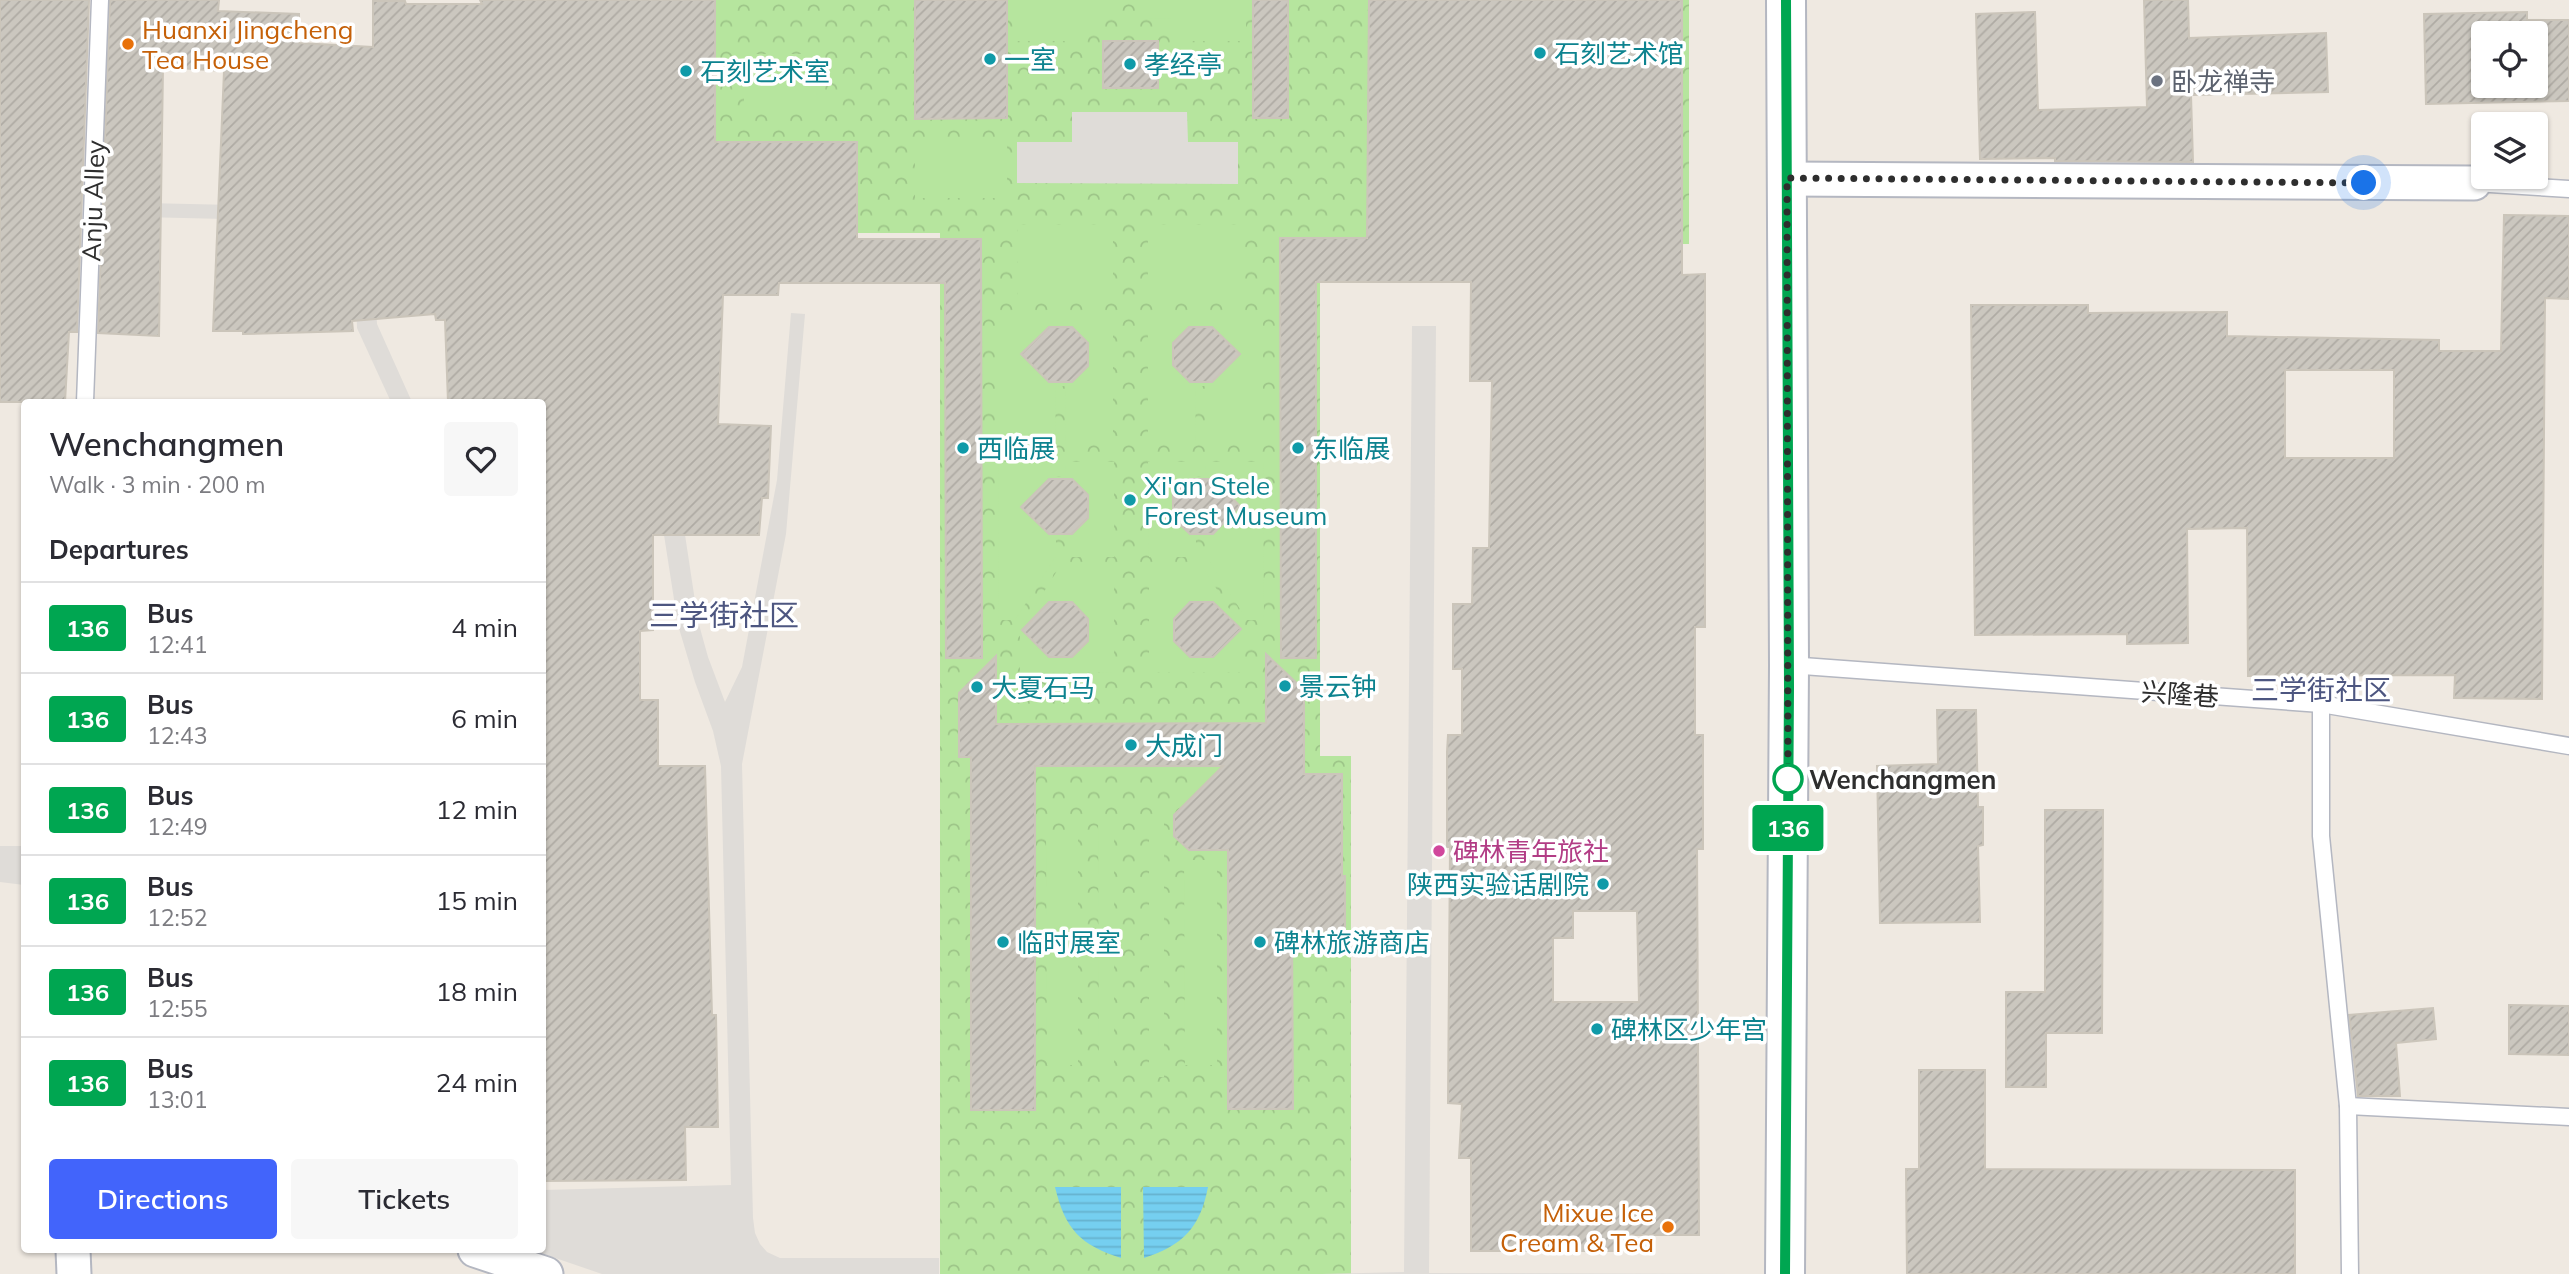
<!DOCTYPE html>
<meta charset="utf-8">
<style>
:root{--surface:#fff;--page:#f7f7f7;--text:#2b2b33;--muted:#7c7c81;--line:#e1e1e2;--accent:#4264fb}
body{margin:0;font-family:Mulish,"Noto Sans SC",sans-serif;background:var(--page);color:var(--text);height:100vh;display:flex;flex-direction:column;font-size:26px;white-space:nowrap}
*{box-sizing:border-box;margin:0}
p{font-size:23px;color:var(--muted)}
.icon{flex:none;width:38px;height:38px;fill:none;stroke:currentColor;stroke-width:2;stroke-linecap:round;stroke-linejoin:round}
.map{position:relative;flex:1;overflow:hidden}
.details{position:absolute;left:21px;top:399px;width:525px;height:854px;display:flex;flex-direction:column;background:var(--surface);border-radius:7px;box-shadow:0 2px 5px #0004}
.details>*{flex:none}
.badge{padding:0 14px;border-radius:5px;font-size:24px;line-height:46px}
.controls{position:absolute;left:2471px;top:21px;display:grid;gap:14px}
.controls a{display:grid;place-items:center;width:77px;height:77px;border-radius:7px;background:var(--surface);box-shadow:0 2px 5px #0004;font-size:35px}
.you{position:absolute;width:35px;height:35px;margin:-18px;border:5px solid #fff;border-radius:50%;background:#1a73e8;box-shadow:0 0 0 10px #1a73e833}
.map>.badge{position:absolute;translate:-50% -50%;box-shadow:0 0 0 4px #fff}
h2{padding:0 28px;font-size:26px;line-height:63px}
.round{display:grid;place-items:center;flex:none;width:74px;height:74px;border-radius:7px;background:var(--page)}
.headline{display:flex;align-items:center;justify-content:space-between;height:119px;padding:0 28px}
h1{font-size:33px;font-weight:600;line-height:52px}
.primary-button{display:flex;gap:14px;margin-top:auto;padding:14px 28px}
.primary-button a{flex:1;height:80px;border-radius:7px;background:var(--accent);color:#fff;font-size:28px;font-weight:600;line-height:80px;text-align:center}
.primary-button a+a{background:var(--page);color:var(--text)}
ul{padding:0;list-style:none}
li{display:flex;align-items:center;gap:21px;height:91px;padding:0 28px;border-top:2px solid var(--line)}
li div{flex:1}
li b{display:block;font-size:26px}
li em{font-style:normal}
li .badge{min-width:77px;font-weight:700;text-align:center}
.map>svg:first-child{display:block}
</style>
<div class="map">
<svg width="2569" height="1274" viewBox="0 0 2569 1274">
<defs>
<pattern id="park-crowns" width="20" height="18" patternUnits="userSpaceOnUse" patternTransform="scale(1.75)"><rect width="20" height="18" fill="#b6e59e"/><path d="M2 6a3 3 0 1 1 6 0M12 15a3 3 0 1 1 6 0" fill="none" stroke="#9dc588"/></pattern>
<pattern id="water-rules" width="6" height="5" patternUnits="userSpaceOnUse" patternTransform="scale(1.75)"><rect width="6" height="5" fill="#75cff0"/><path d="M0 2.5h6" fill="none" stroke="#66b2ce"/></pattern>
<pattern id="building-hatch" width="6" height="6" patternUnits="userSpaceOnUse" patternTransform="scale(1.75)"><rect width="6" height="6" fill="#cbc7bf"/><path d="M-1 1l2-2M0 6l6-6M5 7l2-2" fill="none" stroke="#afaba4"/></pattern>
</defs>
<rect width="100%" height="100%" fill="#efe9e1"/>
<path fill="url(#park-crowns)" d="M655,0H1689V244H1437V237L1320,238V756H1351V1274H940V233H857L655,203Z"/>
<g fill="#b6e59e" fill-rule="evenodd">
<path d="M1014,0H1112V18H1087V41H1014Z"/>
<path d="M1147,0H1246V41H1173V19L1147,18Z"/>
<rect x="744" y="54" width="80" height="60"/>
<rect x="915" y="142" width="92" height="56"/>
<rect x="1018" y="225" width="95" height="77"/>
<rect x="1148" y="225" width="95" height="77"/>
<path d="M998,318H1113V444H1066L1065,386L1055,387L1056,444H998ZM1049,327H1072L1033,366V343Z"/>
<path d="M1148,318H1263V444H1206V386H1196L1195,444H1148ZM1189,327H1212L1229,343V365L1212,382H1190L1173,365Z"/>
<path d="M998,462H1056V477H1065L1066,462H1114V557H1066V536H1056V556L1015,620H999ZM1049,479H1072L1088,495V518L1072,534H1049L1033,518V495Z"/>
<path d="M1148,462H1195V477H1205L1206,462H1263L1264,620H1247L1206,556V536H1196V557H1149ZM1190,479H1213L1228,494L1229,518L1213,534H1190L1173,518V495Z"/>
<path d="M1060,566H1114V672L1020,673V630ZM1049,602H1072L1088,619V641L1072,657H1049L1033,641Z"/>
<path d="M1149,566H1202L1242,629V672H1149ZM1190,602H1213L1229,618V641L1213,657H1190L1174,641V619Z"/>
<path d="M1098,816H1114V1077H1099Z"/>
<rect x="1149" y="816" width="15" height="261"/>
<path d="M1046,835H1078V1065H1047Z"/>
<path d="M1184,860H1217V1065H1185Z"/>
</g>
<g fill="#dfdcd8">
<path d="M1072,112H1187L1188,142H1238V184L1017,183V142H1072Z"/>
<path d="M101,202L372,208L377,324L412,402H391L357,328L354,222L101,216Z"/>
<path d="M791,313L805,314L786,534L742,764L753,1218L755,1233L760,1244L767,1252L780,1258H939V1274H602L532,1250H542L543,1190L731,1185L721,766L713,731L695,682L678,625L655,477L676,475L698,621L708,657L725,702L742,667L777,480Z"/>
<path d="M1412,326H1436L1429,1273L1732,1274H1322L1404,1272Z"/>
<path d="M0,846H24V885L0,882Z"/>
</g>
<g fill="url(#water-rules)">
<path d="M1055,1187H1121V1258C1080,1245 1065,1229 1055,1187Z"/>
<path d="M1143,1187H1208C1200,1228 1183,1245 1144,1258Z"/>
</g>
<g fill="url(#building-hatch)" stroke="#cbc5ba" stroke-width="2" fill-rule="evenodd">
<path d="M0,0H89L77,332H69L65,402H0Z"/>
<path d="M110,0H219L218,11L299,14V43L373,47V1H405L406,4H482L480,0H715V142H857V239H981L982,658H946L945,283H779L778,295H723L718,424L771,426L768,498H762L759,535H653V630L640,631V700H658V766H705L712,1015H716L718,1127H685L686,1180L542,1181V402H448L445,320H436L435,314L352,321L353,331L243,334V331H213L224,71L163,67L159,336L98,333Z"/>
<path d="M915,0H1007V118L915,119Z"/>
<rect x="1253" y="0" width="35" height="118"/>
<path d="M1369,0H1682V275L1705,274V627H1695V735H1703V849H1697L1699,1235H1620L1621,1251H1471V1158H1459L1462,1104L1448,1103L1450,847H1447V752L1448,735H1462V669H1453V604H1472L1473,548H1489L1492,381H1470L1471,282H1316V658H1281L1280,238H1367ZM1573,911H1637L1639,1002H1553V938H1573Z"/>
<path d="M2144,0H2188L2189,38L2326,33L2328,92L2191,95L2193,162L2055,161V158L1980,159L1976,14L2035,12L2038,110L2147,107Z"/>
<path d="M2527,12V20H2569V101L2426,104L2424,14ZM2483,33H2536V86H2483Z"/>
<rect x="1103" y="41" width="55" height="47"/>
<path d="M2504,215L2569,216V299L2545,298L2542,699L2454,698L2455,675L2248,676L2247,528L2187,529L2188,643L2127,644V634L1975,635L1971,305H2088V313L2227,312V336L2439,340V351H2501ZM2285,370H2394V458H2285Z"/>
<path d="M1049,327H1072L1088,343V366L1072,382H1049L1021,354Z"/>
<path d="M1189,327H1212L1240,354L1212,382H1190L1173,365V343Z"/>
<path d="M1049,479H1072L1088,495V518L1072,534H1049L1021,507Z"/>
<path d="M1190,479H1213L1240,506L1213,534H1190L1173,518V495Z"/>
<path d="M1049,602H1072L1088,619V641L1072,657H1049L1022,630Z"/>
<path d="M1190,602H1213L1241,629L1213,657H1190L1174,641V619Z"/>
<path d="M1266,654L1304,690V774H1342V876H1345V931H1292L1293,1109H1228V850H1189L1174,836V815L1223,766H1035V1110H971V757H959V693L996,656V724L1266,723Z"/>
<path d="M1937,710H1976L1978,807H1983V845L1978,846L1980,922L1880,923L1877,766L1938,764Z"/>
<path d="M2045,810H2103L2102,1033H2046V1087H2006V992H2045Z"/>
<path d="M2509,1005L2569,1006V1055L2509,1054Z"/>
<path d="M2433,1008L2436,1039L2396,1043L2400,1096H2358L2349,1015Z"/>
<path d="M1919,1070H1985V1169L2295,1170V1274H1907L1906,1169H1919Z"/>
</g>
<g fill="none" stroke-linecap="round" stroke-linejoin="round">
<g stroke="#b4b7c1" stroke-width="19">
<g id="service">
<path d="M2474,183L2569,189"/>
<path d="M85,402L100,0"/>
<path d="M1789,665L2321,704L2569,746"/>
<path d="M2321,704V836L2348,1106L2350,1274"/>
<path d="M2348,1106L2569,1117"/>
</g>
</g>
<g stroke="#b4b7c1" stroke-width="37">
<g id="minor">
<path d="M1787,179L2474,183"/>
<path d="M73,1250L74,1274"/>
<path d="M475,1250L546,1274"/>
</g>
</g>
<g stroke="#b4b7c1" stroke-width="42">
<path id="secondary" d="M1785,1274L1789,665L1786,0"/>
</g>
<use href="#service" stroke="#fff" stroke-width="16"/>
<use href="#minor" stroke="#fff" stroke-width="33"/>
<use href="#secondary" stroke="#fff" stroke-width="38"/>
</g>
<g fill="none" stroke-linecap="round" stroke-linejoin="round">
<g stroke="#fff" stroke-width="16">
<path id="line" d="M1785,1274L1789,688L1786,0"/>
</g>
<use href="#line" stroke="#00a651" stroke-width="10"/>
<path stroke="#2e2e2e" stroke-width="7" stroke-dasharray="0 12.6" d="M1788,779L1787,178L2364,183"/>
</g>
<g fill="#e8710a" stroke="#fff" stroke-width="2.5">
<circle cx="128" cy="44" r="7"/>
<circle cx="1668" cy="1227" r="7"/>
</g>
<g fill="#0f9aa8" stroke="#fff" stroke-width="2.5">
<circle cx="1540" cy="53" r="7"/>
<circle cx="990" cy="59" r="7"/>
<circle cx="1130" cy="64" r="7"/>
<circle cx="686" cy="71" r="7"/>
<circle cx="963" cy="448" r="7"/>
<circle cx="1298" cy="448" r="7"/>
<circle cx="1130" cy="500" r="7"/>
<circle cx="1285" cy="686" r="7"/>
<circle cx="977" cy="687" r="7"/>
<circle cx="1131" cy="745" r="7"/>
<circle cx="1603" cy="884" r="7"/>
<circle cx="1003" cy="942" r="7"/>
<circle cx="1260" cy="942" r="7"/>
<circle cx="1597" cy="1029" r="7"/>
</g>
<circle fill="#6b7280" stroke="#fff" stroke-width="2.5" cx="2157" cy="81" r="7"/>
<circle fill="#fff" stroke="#00a651" stroke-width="3.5" cx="1788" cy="779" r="14"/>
<circle fill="#d1479c" stroke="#fff" stroke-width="2.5" cx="1439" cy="851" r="7"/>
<g text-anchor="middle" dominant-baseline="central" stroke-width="7" stroke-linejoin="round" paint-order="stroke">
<g font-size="26" fill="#c56008" stroke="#fff" text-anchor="start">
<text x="142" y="29">Huanxi Jingcheng<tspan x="142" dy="30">Tea House</tspan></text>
<text x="1654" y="1212" text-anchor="end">Mixue Ice<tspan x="1654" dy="30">Cream &amp; Tea</tspan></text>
</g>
<g font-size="26" fill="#0d838f" stroke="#fff" text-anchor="start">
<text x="1554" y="53">石刻艺术馆</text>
<text x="1004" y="59">一室</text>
<text x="1144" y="64">孝经亭</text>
<text x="700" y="71">石刻艺术室</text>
<text x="977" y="448">西临展</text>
<text x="1312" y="448">东临展</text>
<text x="1144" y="485">Xi'an Stele<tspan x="1144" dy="30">Forest Museum</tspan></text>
<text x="1299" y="686">景云钟</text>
<text x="991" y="687">大夏石马</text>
<text x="1145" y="745">大成门</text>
<text x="1589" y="884" text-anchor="end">陕西实验话剧院</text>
<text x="1017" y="942">临时展室</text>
<text x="1274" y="942">碑林旅游商店</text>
<text x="1611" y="1029">碑林区少年宫</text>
</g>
<g font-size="26" fill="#5b616d" stroke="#fff" text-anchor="start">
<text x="2171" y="81">卧龙禅寺</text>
</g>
<g font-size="26" fill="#2e2e2e" stroke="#fff">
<text transform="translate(93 201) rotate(-88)">Anju Alley</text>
<text transform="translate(2180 694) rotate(4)">兴隆巷</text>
</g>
<g font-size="26" font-weight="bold" fill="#2e2e2e" stroke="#fff" text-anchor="start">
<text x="1809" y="779">Wenchangmen</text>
</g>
<g font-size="26" fill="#b23c85" stroke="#fff" text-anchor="start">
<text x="1453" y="851">碑林青年旅社</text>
</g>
<g font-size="28" fill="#4d5680" stroke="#fff">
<text x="2321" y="689">三学街社区</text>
</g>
<g font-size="30" fill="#4d5680" stroke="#fff">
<text x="724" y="615">三学街社区</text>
</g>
</g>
</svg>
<div class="controls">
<a><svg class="icon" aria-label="locate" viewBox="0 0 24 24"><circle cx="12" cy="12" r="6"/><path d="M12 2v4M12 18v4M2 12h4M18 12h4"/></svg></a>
<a><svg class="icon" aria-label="layers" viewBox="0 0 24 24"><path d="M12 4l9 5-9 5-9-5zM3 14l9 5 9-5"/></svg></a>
</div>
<div class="you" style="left:2364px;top:183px"></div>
<b class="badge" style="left:1788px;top:828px;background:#00a651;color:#fff">136</b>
<section class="details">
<div class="headline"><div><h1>Wenchangmen</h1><p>Walk · 3 min · 200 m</p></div><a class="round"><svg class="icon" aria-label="heart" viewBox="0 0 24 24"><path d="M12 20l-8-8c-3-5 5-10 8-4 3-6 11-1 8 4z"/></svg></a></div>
<h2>Departures</h2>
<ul>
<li><span class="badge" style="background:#00a651;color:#fff">136</span><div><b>Bus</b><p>12:41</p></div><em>4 min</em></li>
<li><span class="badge" style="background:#00a651;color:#fff">136</span><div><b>Bus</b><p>12:43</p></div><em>6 min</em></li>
<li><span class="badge" style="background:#00a651;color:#fff">136</span><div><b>Bus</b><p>12:49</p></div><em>12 min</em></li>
<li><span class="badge" style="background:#00a651;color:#fff">136</span><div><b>Bus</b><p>12:52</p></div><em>15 min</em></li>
<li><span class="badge" style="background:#00a651;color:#fff">136</span><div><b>Bus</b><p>12:55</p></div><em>18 min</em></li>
<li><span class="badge" style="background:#00a651;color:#fff">136</span><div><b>Bus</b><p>13:01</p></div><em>24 min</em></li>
</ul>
<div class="primary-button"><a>Directions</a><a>Tickets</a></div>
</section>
</div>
